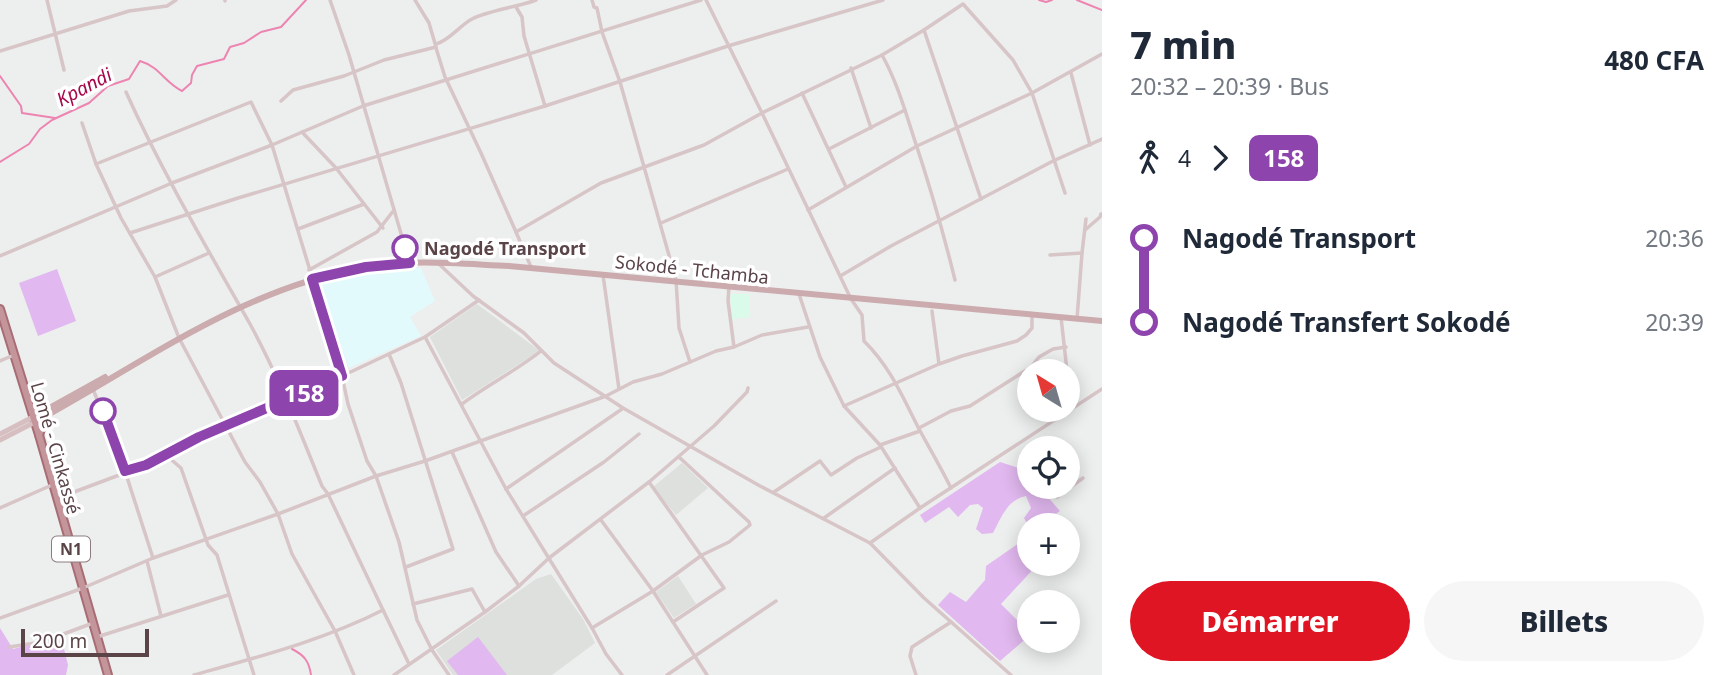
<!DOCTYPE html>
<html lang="fr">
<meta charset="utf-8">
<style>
:root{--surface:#fff;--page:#f6f6f7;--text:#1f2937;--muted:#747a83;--accent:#e01523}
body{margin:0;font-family:"Noto Sans",sans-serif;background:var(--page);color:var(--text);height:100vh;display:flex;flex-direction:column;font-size:26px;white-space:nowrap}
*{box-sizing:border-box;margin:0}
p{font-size:23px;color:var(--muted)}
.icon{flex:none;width:38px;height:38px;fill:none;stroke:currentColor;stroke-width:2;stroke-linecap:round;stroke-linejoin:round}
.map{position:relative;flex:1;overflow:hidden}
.details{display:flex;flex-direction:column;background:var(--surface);width:630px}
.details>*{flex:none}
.badge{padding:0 14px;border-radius:10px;font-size:24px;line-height:46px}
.needle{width:46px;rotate:323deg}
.controls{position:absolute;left:1017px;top:359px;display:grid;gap:14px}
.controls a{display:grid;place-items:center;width:63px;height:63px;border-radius:50%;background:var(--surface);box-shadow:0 4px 18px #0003;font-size:35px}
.scale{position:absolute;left:21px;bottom:18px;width:128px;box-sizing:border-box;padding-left:7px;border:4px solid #5a4448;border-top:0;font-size:19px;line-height:24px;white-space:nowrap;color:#5a4448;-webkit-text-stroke:5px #fff;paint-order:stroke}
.map>.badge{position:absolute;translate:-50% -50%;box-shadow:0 0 0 4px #fff}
.legs{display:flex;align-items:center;gap:10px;height:77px;padding:0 28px;font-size:23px}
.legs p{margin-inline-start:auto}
.overview{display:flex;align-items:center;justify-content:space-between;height:119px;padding:0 28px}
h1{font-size:38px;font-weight:800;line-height:52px}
.action{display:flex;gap:14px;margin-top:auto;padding:14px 28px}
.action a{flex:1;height:80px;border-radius:42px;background:var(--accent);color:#fff;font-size:28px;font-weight:800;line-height:80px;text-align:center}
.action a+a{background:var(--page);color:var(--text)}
ul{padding:0 28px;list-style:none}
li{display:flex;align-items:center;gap:24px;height:84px;font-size:26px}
li i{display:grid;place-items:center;width:10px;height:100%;margin:0 9px;background:currentColor}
li i::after{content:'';width:18px;height:18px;margin:-9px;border:5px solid;border-radius:50%;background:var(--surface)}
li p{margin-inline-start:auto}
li:first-child i{background:linear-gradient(#0000 50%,currentColor 0)}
li:last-child i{background:linear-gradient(currentColor 50%,#0000 0)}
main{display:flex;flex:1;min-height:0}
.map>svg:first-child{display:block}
</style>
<main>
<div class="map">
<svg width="1102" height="675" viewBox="0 0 1102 675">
<rect width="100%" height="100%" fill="#ecefed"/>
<path fill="#e3fafc" d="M421,268L435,301L410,317L421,336L349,368L318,281L378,270Z"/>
<g fill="#dee0dd">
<path d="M477,304L540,351L462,400L430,337Z"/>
<path d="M682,463L708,488L676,515L653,487Z"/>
<path d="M551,574L583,619L595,643L552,675H453L436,650L536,579Z"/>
<path d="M678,576L696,604L674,618L656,592Z"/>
</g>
<path fill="#dafbe9" d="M730,294H750V317L732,319Z"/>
<g fill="#e1b8ef">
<path d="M57,269L76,321L38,336L19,283Z"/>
<path d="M1000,462L1022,469L1029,476V486L1039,487L1060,511L1040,525H1028L1024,518L1031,508L1026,496C1007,500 1001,518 993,533L982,534L976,529L983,508L978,504L970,505L958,517L949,507L925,523L920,515Z"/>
<path d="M1019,543L1029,555V564H1038L1001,604L1020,623L1027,618L1023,614L1029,609V636L1000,661L938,605L950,592L966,602L985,580L986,566Z"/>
<path d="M0,628L13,649L61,637L68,665L66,675H0Z"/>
<path d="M478,637L507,675H458L447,661Z"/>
</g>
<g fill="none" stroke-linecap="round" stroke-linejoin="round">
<g stroke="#ed84b1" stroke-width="2">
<path d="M1039,0L1046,2L1052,0"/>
<path d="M1077,0L1102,10"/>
<path d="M0,76L21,106L22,113L55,118"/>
<path d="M0,162L29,144L40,129L52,120L89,103L108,86L129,79L140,61C160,67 164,82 182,91L191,83L192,75L197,66L224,59L230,47L244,43L261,32L281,27L306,0"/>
<path d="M292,649C304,655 309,661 311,675"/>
</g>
<g stroke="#a86d74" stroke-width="10">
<g id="trunk">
<path d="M0,309L39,435L108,675"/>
<path d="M39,435L46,416"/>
</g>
</g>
<g stroke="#d7c5c8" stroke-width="3.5">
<path d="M47,0L64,70"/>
<path d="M225,0V1"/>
<path d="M330,0L349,55L409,261"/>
<path d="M592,0L594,7L597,8L602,32L620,82L676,280L679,328L690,362"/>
<path d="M516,7L522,17L524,36L545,106"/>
<path d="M924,30L981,199"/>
<path d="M436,44C450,40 459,26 472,19C486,11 518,7 536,0"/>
<path d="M436,48L445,77L481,153L516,232"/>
<path d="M0,51L129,11L167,6L176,0"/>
<path d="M882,55C896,80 904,107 913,135C929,183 943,231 955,280"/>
<path d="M851,68L871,128"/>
<path d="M1071,73L1090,145"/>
<path d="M126,92C162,172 207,248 250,324C278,375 300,432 322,486L328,494L383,610"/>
<path d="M802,93L846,187"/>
<path d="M281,101L293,90L344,76L384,60L436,47L429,23L415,0"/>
<path d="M82,123L96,164L121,218L155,277L179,338L245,462L260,482L278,514L292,554L335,631L354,675"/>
<path d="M302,132L336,168L383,228"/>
<path d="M829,149L905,110"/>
<path d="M96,164L251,102L272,145L342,376L348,404L367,461L376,476L399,542L417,620L432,650L449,675"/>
<path d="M808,210L917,146L1032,93L1102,54"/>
<path d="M661,223L788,169"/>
<path d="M298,229L364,204"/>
<path d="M1085,230L1100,217L1101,214"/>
<path d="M130,233L238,198L545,106L728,46L883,0"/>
<path d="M1082,253L1086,219"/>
<path d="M1050,255L1082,253L1077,319"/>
<path d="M0,256L172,183L272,145L363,106L701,0"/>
<path d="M440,265L473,296L524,333L554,363L623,408L760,486L870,543L924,598L1011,675"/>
<path d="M531,267L516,232L601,183L704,145L762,113L706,0"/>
<path d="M309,270L377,232L394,210"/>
<path d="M603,275L619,389"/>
<path d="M842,275L891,246L1053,161L1102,139"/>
<path d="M155,277L209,253"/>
<path d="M729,286L728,301L734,347"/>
<path d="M799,294L820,357L844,406L880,445L920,508"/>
<path d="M932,311L939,364"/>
<path d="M1061,317L1067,371"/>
<path d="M425,337L506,489L592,628L606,654L622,675"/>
<path d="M389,354L401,383L453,549L406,567"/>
<path d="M0,361L14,355"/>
<path d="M1068,372L1070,411"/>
<path d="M93,389L125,471L153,558"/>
<path d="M462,404C487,385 516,371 541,351"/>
<path d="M844,406L939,364L962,356L1017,341L1026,335L1032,328V315"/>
<path d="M919,428L951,411L970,406L1031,367L1039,357L1053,349L1066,347"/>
<path d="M880,445L920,431"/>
<path d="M452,452L496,552L519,586"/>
<path d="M167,456L181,468L208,545L217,555L254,675"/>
<path d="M649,482L724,588L673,622"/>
<path d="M951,488C941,468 930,449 919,429C902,396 891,368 864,341L862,315L851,299L762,113L882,55L924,30L963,4L1013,60L1032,93L1065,193"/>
<path d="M506,489L622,409"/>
<path d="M774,492L820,461L831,475L857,458L881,447"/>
<path d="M1057,497L1083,478"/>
<path d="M58,498L146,465L199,437L342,376L425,337L479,300"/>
<path d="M0,508L52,485"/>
<path d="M523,516L604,462L639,434"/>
<path d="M824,518L895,468"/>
<path d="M601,520L653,591L707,675"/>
<path d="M870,543L920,508L1102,389"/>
<path d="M147,561L161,616"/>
<path d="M413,604L472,589L485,612"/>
<path d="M0,618L83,588L153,558L278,514L376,476L425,461L606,396L633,382L662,374L716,351L734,347L762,335L808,327"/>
<path d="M592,628L653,591L702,555L729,542L750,525L749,522L679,457"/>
<path d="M97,637L228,595"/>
<path d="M9,647L42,642L93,623"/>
<path d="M194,675C258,657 324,640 383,610L409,664"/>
<path d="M394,675L485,612L519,586L549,558L649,482L714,426L747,392L748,388"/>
<path d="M667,675L776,601"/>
<path d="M916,675L910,656L912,647L951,622"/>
</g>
<g stroke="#d6bec1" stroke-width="5">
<path d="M0,434L33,417"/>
<path d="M0,440L35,422"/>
</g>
<g stroke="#ccabaf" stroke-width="6">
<path d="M33,417L105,377"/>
<path d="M35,422C142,364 242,288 366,267C413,259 462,264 509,266L1102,321"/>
</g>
<use href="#trunk" stroke="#c4969c" stroke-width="6"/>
</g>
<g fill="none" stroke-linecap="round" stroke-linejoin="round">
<g stroke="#fff" stroke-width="16">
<path id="line-1" d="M103,411L125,471L146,465L199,437L342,376L312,279L366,267L410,263L405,248"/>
</g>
<use href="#line-1" stroke="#8e44ad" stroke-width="10"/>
</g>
<g fill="#fff" stroke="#8e44ad" stroke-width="3.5">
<circle cx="405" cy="248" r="12"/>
<circle cx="103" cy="411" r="12"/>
</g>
<g text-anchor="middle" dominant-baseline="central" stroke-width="7" stroke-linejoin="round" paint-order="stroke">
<rect fill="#fff" stroke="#8c7c7f" stroke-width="2" x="52" y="536.5" width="38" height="25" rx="5"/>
<g font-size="16" font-weight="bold" fill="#5a4448">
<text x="71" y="549">N1</text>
</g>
<g font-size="18" font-weight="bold" fill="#5a4448" stroke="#fff" text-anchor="start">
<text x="424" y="248">Nagodé Transport</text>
</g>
<g font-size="18" fill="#5a4448" stroke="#fff">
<text transform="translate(692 269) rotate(6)">Sokodé - Tchamba</text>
<text transform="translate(56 448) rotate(74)">Lomé - Cinkassé</text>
</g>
<g font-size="19" font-style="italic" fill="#a8094c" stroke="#fff">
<text transform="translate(84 87) rotate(-28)">Kpandi</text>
</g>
</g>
</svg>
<div class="controls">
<a><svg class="needle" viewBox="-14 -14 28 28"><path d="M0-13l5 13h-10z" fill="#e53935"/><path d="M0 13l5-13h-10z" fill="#747a83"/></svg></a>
<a><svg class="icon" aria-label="locate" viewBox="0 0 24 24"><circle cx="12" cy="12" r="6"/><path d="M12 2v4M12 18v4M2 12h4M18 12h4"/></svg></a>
<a>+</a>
<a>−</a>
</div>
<div class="scale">200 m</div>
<b class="badge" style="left:304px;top:393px;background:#8e44ad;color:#fff">158</b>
</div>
<section class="details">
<div class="overview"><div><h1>7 min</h1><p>20:32 – 20:39 · Bus</p></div><b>480 CFA</b></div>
<div class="legs"><svg class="icon" aria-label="walk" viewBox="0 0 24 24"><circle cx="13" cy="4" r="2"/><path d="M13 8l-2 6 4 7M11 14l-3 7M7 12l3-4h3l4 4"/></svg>4<svg class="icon" aria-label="forward" viewBox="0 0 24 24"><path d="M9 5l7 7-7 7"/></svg><b class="badge" style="background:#8e44ad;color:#fff">158</b></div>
<ul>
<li><i style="color:#8e44ad"></i><b>Nagodé Transport</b><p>20:36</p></li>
<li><i style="color:#8e44ad"></i><b>Nagodé Transfert Sokodé</b><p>20:39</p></li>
</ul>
<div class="action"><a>Démarrer</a><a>Billets</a></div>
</section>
</main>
